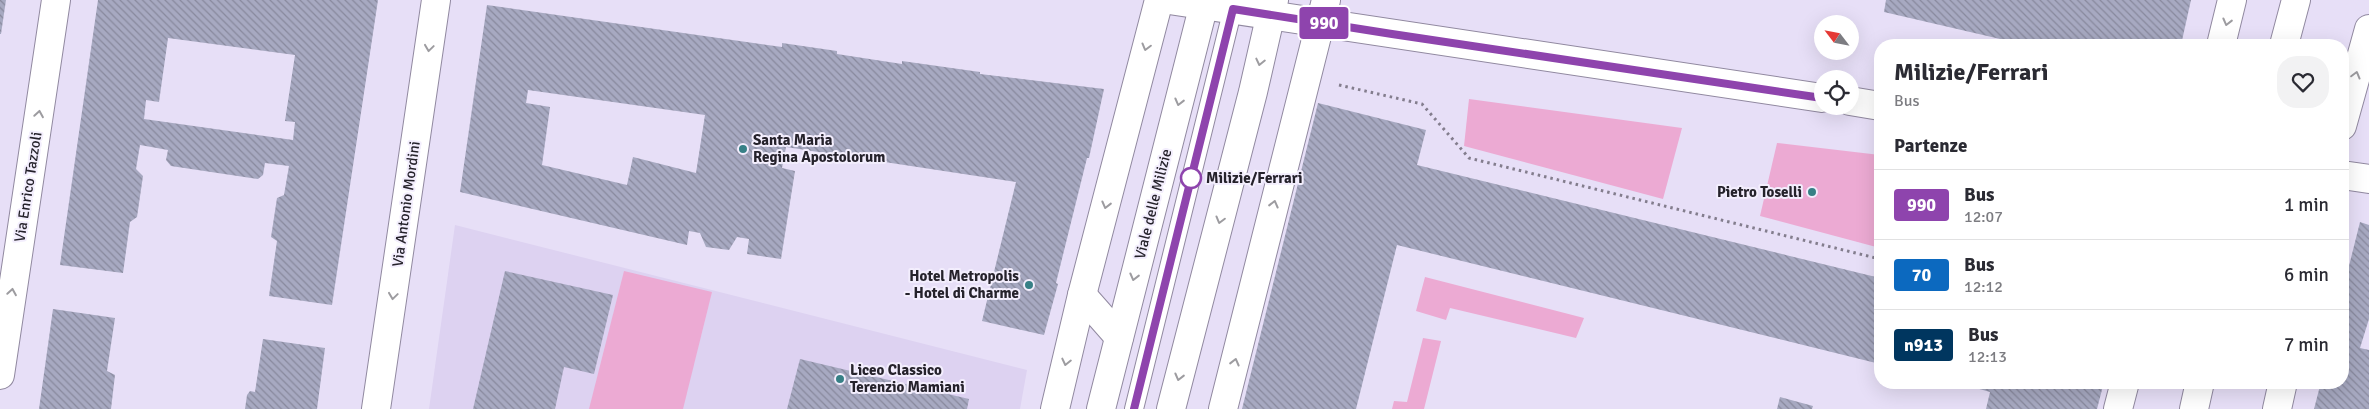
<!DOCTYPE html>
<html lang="it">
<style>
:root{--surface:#fff;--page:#f2f2f3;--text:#2b2b33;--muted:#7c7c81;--line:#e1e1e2}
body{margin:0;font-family:Signika,sans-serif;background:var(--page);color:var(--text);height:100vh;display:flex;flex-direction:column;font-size:19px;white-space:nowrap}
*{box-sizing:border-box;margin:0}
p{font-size:16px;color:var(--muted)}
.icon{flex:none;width:28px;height:28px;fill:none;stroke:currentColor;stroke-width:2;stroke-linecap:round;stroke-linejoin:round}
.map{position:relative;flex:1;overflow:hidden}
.panel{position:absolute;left:1874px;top:39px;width:475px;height:350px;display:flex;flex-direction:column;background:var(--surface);border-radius:20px;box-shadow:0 5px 20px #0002}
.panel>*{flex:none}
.badge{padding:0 10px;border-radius:4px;font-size:18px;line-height:32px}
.needle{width:32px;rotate:302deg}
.controls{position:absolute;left:1814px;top:15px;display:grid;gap:10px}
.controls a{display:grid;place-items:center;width:45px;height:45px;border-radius:50%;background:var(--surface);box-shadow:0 5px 20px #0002;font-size:25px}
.map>.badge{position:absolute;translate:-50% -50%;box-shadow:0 0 0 2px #fff}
h2{padding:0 20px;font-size:19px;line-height:45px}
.round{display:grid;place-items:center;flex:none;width:52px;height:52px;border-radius:20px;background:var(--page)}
.overview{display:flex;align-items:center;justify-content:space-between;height:85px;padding:0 20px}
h1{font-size:24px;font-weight:800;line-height:38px}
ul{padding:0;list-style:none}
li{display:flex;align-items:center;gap:15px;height:70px;padding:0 20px;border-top:1px solid var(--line)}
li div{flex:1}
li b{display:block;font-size:19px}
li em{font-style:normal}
li .badge{min-width:55px;font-weight:700;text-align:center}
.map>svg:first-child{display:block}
</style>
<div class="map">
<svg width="2369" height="409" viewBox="0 0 2369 409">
<defs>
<pattern id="building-back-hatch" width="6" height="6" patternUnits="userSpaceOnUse" patternTransform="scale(1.25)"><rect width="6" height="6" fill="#a7a9c1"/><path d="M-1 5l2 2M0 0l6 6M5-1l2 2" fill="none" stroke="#88899d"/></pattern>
</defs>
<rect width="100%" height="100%" fill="#e7dff7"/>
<path fill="#ddd2f1" d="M455,225L1027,370L1020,409H429Z"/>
<g fill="#ecaad3">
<path d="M1469,99L1682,128L1663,199L1464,146Z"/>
<path d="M1777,143L1880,155V248L1760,216Z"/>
<path d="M624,271L712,292L683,409H589Z"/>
<path d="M1425,277L1584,318L1576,338L1450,308L1446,320L1416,311Z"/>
<path d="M1423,338L1441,341L1424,409H1392L1394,401L1407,402Z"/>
</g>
<g fill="url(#building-back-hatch)" fill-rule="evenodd">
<path d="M0,0H6L1,34H0Z"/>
<path d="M98,0H378L332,305L269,296L277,241L271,237L277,198L284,195L289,166L265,163L263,175L258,179L171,166L166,160L168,150L140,145L136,169L143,176L137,217L130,222L123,273L60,265ZM168,38L295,55L285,121L295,122L293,140L144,119L146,100L159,102Z"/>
<path d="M1886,0H2191L2181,45H2026L1884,12Z"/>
<path d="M487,5L782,47V43L837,51V54L902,64V61L980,72V74L1104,89L1089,158H1087L1056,283L1058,284L1044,335L982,321L1016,182L786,147L782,168L795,171L781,259L747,254L749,239L737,237L729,250L706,247L700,233L689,231L687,245L460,192ZM528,90L705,115L696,173L633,157L627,185L542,165L550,107L526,103Z"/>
<path d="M1318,103L1426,130L1417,165L1880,278V364L1397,245L1356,409H1242Z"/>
<path d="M2360,222L2369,225V319L2360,348L2369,350V409H2314L2321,382H2342V294Z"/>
<path d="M505,271L613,295L594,374L564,367L555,409H473Z"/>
<path d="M53,309L115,318L107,371L115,375L111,409H39Z"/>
<path d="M263,339L325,348L317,409H245L247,395L250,391L255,392Z"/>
<path d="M800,359L969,399L967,409H787Z"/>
<path d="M1955,382H2104L2097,409H1986L1990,392Z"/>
<path d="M1780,397L1813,406L1812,409H1777Z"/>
</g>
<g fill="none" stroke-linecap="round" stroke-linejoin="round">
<g stroke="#9189a0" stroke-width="20">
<path id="service" d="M1134,409L1235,0"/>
</g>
<g stroke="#9189a0" stroke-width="30">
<g id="minor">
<path d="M2221,45L2232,0"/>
<path d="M2342,126L2369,29"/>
<path d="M1082,295L1119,337"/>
<path d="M0,375L56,0"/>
<path d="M376,409L436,0"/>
<path d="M1055,409L1082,295L1159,0"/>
<path d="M1223,409L1326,0"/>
<path d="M2118,409L2125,382"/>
<path d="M2277,409L2283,382"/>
</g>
</g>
<g stroke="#9189a0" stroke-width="30">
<g id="tertiary">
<path d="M1169,0L1822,98"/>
<path d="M2284,45L2296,0"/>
<path d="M1850,101L1880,106"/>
<path d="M2342,175L2369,179"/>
<path d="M1101,409L1205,0"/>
<path d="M1171,409L1253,92L1274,0"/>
<path d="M2194,409L2200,382"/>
</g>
</g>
<path stroke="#837d8d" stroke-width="3" stroke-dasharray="2.5 4" stroke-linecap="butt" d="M1339,85L1422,104L1469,158L1880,259"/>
<use href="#service" stroke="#fff" stroke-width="18"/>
<use href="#minor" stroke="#fff" stroke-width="28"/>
<use href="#tertiary" stroke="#fff" stroke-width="28"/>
</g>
<defs><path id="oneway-chevron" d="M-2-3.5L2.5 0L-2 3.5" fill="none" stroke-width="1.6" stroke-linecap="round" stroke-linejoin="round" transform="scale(1.25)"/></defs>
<g stroke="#9d9ca0">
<use href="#oneway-chevron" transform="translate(2227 22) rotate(104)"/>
<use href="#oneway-chevron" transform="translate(1146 47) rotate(105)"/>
<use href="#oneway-chevron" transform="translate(429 48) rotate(98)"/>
<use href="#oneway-chevron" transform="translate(1260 62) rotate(103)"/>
<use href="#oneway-chevron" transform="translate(2356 75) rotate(-75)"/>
<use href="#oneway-chevron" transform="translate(1179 102) rotate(104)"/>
<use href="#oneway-chevron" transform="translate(39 114) rotate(-81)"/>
<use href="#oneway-chevron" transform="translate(1274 204) rotate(-76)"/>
<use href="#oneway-chevron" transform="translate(1106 205) rotate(104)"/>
<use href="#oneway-chevron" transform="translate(1220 220) rotate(105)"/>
<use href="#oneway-chevron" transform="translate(1134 277) rotate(104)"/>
<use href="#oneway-chevron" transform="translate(12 292) rotate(-81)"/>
<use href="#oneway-chevron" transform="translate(393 296) rotate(98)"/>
<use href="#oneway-chevron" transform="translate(1066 362) rotate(103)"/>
<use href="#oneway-chevron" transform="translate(1235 362) rotate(-76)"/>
<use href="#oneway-chevron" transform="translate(1179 377) rotate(104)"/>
</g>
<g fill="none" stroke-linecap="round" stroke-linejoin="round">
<g stroke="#fff" stroke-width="11">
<path id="line" d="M1134,409L1233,9L1392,34L1822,98"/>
</g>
<use href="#line" stroke="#8e44ad" stroke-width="8"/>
</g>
<g fill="#378086" stroke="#f3eefd" stroke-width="2">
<circle cx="743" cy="149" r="5"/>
<circle cx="1812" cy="192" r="5"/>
<circle cx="1029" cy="285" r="5"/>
<circle cx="840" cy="379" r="5"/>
</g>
<circle fill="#fff" stroke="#8e44ad" stroke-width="2.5" cx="1191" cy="178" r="10"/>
<g text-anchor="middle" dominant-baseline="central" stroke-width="4" stroke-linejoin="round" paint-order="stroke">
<g font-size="15" font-weight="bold" fill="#25222b" stroke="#f3eefd" text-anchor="start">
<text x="753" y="140">Santa Maria<tspan x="753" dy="17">Regina Apostolorum</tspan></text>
<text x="1802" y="192" text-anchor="end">Pietro Toselli</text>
<text x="1019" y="276" text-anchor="end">Hotel Metropolis<tspan x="1019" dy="17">- Hotel di Charme</tspan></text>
<text x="850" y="370">Liceo Classico<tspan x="850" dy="17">Terenzio Mamiani</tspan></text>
</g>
<g font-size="15" font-weight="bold" fill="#25222b" stroke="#f3eefd" text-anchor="start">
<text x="1206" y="178">Milizie/Ferrari</text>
</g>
<g font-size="15" fill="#25222b" stroke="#f3eefd">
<text transform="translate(28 187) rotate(-81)">Via Enrico Tazzoli</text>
<text transform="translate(406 204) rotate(-82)">Via Antonio Mordini</text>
<text transform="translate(1153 204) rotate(-76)">Viale delle Milizie</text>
</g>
</g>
</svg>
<div class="controls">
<a><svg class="needle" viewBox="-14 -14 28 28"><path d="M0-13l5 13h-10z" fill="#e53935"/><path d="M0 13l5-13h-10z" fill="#7c7c81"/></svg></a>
<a><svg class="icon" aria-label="locate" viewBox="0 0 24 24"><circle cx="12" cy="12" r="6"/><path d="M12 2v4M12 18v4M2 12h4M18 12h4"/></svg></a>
</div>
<b class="badge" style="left:1324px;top:23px;background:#8e44ad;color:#fff">990</b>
<section class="panel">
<div class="overview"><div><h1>Milizie/Ferrari</h1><p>Bus</p></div><a class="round"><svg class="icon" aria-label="heart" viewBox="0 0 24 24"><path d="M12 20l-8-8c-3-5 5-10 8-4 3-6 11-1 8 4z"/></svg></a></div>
<h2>Partenze</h2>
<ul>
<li><span class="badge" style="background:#8e44ad;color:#fff">990</span><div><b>Bus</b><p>12:07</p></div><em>1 min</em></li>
<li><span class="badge" style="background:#0c69bf;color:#fff">70</span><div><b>Bus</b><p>12:12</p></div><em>6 min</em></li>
<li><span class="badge" style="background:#00365f;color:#fff">n913</span><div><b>Bus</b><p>12:13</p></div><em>7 min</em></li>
</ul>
</section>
</div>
